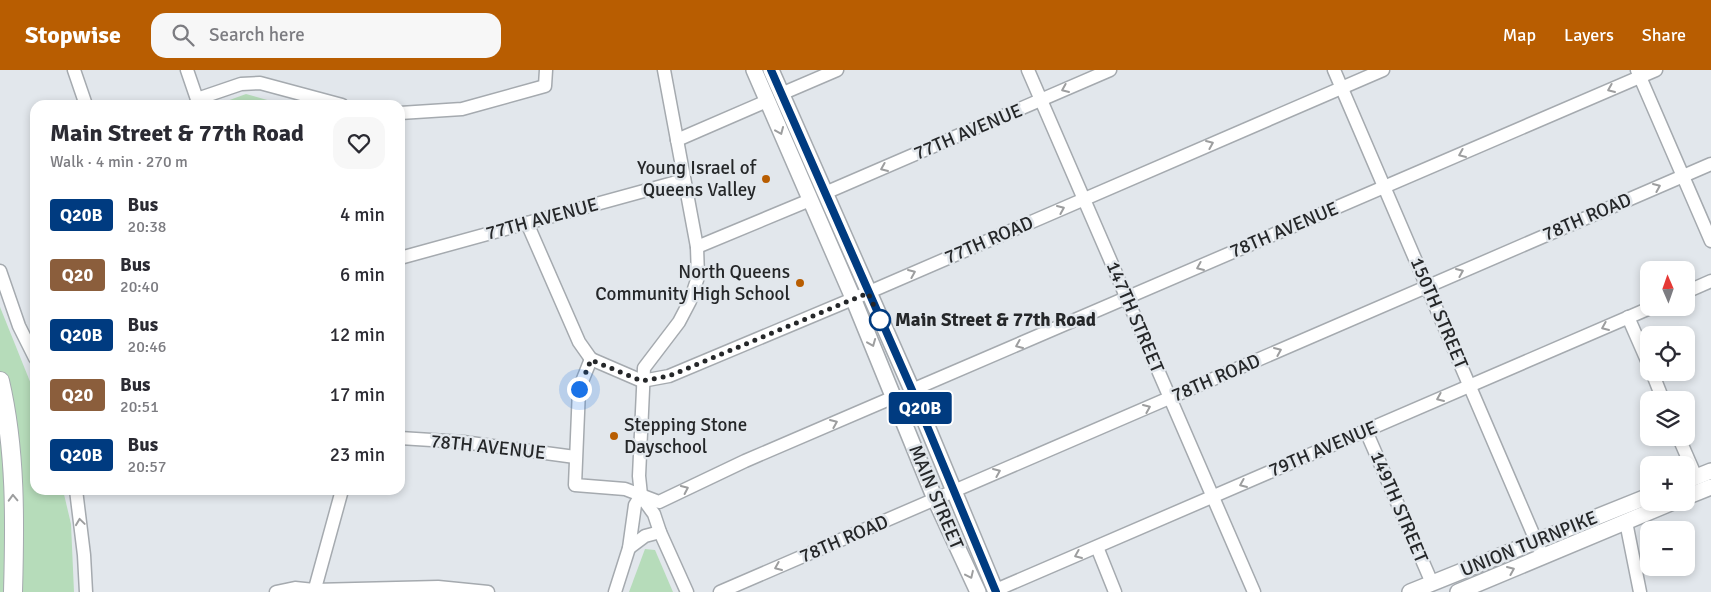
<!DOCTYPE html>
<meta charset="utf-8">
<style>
:root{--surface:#fff;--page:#f7f7f7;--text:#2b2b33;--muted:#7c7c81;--accent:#b85d01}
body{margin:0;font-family:Signika,sans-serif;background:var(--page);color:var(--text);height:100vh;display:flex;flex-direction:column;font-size:19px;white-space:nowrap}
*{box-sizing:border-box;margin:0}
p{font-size:16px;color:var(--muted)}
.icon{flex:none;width:28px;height:28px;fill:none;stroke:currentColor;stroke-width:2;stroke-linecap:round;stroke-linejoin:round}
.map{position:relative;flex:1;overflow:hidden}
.panel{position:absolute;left:30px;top:30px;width:375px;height:395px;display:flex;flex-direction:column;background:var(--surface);border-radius:15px;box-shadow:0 2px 8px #0003}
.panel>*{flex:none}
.badge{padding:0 10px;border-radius:4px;font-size:18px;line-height:32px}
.needle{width:32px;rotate:358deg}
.controls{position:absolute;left:1640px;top:191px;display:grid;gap:10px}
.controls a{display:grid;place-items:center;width:55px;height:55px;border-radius:10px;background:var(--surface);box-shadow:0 2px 8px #0003;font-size:25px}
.you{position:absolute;width:25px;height:25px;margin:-12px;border:4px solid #fff;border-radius:50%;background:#1a73e8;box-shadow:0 0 0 8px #1a73e833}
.map>.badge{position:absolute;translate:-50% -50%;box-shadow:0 0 0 2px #fff}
.round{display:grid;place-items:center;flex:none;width:52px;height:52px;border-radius:15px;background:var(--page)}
.overview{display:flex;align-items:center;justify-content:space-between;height:85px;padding:0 20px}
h1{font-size:24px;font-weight:700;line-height:38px}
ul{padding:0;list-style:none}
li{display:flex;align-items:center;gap:15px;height:60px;padding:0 20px}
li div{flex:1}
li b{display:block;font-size:19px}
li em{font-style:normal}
li .badge{min-width:55px;font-weight:700;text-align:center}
header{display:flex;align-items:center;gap:30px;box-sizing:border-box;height:70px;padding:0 25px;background:var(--accent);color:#fff}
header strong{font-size:24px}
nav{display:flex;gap:28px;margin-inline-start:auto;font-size:18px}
.search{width:350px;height:45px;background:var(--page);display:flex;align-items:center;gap:12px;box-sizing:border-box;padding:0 18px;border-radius:15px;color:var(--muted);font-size:19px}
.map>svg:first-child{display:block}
</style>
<header>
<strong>Stopwise</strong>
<div class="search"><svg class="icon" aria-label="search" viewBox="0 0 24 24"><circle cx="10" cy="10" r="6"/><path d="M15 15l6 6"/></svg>Search here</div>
<nav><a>Map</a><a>Layers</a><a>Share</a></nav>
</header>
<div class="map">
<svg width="1711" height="522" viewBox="0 0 1711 522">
<rect width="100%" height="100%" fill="#e2e7ec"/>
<g fill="#b6dcba">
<path d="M246,24L285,35H216Z"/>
<path d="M0,237L35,324V420H63L71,454L74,522H0Z"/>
<path d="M645,479L655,480L673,522H629Z"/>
</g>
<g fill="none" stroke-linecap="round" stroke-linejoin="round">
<g stroke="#a5aaaf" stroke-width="15">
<g id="minor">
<path d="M74,0L86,35"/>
<path d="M187,0L199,35"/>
<path d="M1028,0L1254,522"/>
<path d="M1334,0L1540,480"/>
<path d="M1637,0L1711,171"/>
<path d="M781,24L837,0"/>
<path d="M197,29L241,14L260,13L342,35"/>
<path d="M400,43L462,39L545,16L546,0"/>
<path d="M677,70L767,31"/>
<path d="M825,123L1110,0"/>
<path d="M527,153L579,272L591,289"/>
<path d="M697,177L810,130"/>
<path d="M400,188L684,110"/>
<path d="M0,201L19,256L35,288"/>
<path d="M1686,222L1711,211"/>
<path d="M1628,247L1649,295"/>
<path d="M591,289L642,311L669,306L867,223L1383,0"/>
<path d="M591,289L579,319L575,415L625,419L659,432L745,391L894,327"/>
<path d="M1652,302L1663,330"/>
<path d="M912,320L1656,0"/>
<path d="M1366,361L1432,513"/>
<path d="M400,368L463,372L575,387"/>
<path d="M1679,368L1696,407"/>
<path d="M76,420L84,485L86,522"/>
<path d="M641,426L654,444L660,462L687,522"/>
<path d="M1626,452L1640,522"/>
<path d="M1097,477L1115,522"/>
<path d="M629,478L645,466L660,462"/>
<path d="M996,520L1650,238"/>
<path d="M276,522L295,518L314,520L438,517L488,522"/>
<path d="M314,522L342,420"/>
<path d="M615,522L629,478L635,435L641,425L639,406L644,298L679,252L690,231L698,207L697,177L664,0"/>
<path d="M720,522L1711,94"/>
</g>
</g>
<g stroke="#a5aaaf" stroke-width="18">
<g id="major">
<path d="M754,0L853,228L935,429L978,522"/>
<path d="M771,0L912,320L996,522"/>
<path d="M1686,411L1711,401"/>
<path d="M1686,427L1711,417"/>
<path d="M1410,522L1649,426"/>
<path d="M1458,522L1673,432"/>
</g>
</g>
<g stroke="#a5aaaf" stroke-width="20">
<path id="highway" d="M0,311C16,380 15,452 13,522"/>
</g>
<use href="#minor" stroke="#fff" stroke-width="12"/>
<use href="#major" stroke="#fff" stroke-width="15"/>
<use href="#highway" stroke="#fff" stroke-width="18"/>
</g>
<defs><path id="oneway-chevron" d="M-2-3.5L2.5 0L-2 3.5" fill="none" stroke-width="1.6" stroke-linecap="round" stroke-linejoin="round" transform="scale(1.25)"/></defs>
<g stroke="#9d9e9f">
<use href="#oneway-chevron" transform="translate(1065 19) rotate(157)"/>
<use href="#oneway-chevron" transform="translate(1611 19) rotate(157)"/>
<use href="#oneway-chevron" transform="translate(780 61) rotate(67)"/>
<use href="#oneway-chevron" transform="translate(1210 74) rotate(-23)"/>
<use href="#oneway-chevron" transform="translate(1462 84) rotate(157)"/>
<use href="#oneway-chevron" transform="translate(884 98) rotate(157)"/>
<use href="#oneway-chevron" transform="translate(1657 117) rotate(-23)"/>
<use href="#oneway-chevron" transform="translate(1061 139) rotate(-23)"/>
<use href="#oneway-chevron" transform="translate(1200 197) rotate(157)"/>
<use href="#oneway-chevron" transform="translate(1460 202) rotate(-23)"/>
<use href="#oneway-chevron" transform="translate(912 203) rotate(-23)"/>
<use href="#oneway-chevron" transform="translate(1605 257) rotate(157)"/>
<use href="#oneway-chevron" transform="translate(872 273) rotate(68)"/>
<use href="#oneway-chevron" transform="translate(1019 275) rotate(157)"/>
<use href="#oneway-chevron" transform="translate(1278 281) rotate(-23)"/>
<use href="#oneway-chevron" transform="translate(1440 328) rotate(157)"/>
<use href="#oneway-chevron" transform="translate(1147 338) rotate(-23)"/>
<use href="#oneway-chevron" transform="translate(834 353) rotate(-23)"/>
<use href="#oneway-chevron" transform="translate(997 402) rotate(-23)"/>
<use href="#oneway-chevron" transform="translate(1243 414) rotate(157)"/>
<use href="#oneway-chevron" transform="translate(685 419) rotate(-25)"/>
<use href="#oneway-chevron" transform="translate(13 428) rotate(-92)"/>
<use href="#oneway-chevron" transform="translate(80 452) rotate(-98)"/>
<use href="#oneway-chevron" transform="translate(1078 485) rotate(157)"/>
<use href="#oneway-chevron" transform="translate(778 497) rotate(157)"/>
<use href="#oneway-chevron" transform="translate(1511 500) rotate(-23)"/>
<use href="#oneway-chevron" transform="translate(970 505) rotate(65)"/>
</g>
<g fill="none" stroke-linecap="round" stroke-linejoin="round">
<g stroke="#fff" stroke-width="11">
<path id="line" d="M771,0L912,320L996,522"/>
</g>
<use href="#line" stroke="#003b80" stroke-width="8"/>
<path stroke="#252729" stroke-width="5" stroke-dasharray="0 9" d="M579,319L591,290L642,311L669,306L868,223L882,253L880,250"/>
</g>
<g fill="#b85d01" stroke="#e2e7ec" stroke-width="2">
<circle cx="766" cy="109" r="5"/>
<circle cx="800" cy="213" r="5"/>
<circle cx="614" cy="366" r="5"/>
</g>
<circle fill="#fff" stroke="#003b80" stroke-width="2.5" cx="880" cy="250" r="10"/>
<g text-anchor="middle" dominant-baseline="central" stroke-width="5" stroke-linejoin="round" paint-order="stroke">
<g font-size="19" fill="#252729" stroke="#e2e7ec">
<text transform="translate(968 62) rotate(-23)">77TH AVENUE</text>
<text transform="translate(1587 147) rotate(-23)">78TH ROAD</text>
<text transform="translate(542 149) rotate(-15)">77TH AVENUE</text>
<text transform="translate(1284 160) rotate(-23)">78TH AVENUE</text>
<text transform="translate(989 170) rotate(-23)">77TH ROAD</text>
<text transform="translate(1439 243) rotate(67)">150TH STREET</text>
<text transform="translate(1135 247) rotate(67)">147TH STREET</text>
<text transform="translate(1216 308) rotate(-23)">78TH ROAD</text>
<text transform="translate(488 377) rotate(6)">78TH AVENUE</text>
<text transform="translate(1323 379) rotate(-23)">79TH AVENUE</text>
<text transform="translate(936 427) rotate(67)">MAIN STREET</text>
<text transform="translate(1399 437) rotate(67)">149TH STREET</text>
<text transform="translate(844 469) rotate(-23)">78TH ROAD</text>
<text transform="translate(1529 474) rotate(-22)">UNION TURNPIKE</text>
</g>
<g font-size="19" fill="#252729" stroke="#e2e7ec" text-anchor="end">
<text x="756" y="98">Young Israel of<tspan x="756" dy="22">Queens Valley</tspan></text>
<text x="790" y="202">North Queens<tspan x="790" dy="22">Community High School</tspan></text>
<text x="624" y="355" text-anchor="start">Stepping Stone<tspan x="624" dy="22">Dayschool</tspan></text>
</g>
<g font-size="19" font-weight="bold" fill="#252729" stroke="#e2e7ec" text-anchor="start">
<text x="895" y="250">Main Street &amp; 77th Road</text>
</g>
</g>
</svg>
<div class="controls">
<a><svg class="needle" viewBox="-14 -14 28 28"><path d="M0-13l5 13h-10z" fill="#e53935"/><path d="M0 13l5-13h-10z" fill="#7c7c81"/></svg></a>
<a><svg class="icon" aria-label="locate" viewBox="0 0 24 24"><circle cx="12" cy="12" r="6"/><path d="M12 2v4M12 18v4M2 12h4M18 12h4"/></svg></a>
<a><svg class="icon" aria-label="layers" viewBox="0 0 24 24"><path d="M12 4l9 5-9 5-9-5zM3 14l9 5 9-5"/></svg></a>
<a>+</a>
<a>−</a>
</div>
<div class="you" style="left:579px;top:319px"></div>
<b class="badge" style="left:920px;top:338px;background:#003b80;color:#fff">Q20B</b>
<section class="panel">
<div class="overview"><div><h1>Main Street &amp; 77th Road</h1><p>Walk · 4 min · 270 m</p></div><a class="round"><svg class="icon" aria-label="heart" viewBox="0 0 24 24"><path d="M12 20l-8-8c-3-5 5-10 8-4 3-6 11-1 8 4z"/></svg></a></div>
<ul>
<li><span class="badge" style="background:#003b80;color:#fff">Q20B</span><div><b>Bus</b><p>20:38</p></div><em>4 min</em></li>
<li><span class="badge" style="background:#8b5e3c;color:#fff">Q20</span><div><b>Bus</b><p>20:40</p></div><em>6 min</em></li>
<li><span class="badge" style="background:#003b80;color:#fff">Q20B</span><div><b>Bus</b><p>20:46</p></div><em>12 min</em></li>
<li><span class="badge" style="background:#8b5e3c;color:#fff">Q20</span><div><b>Bus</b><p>20:51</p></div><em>17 min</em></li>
<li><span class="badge" style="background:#003b80;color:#fff">Q20B</span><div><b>Bus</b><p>20:57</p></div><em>23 min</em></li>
</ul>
</section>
</div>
